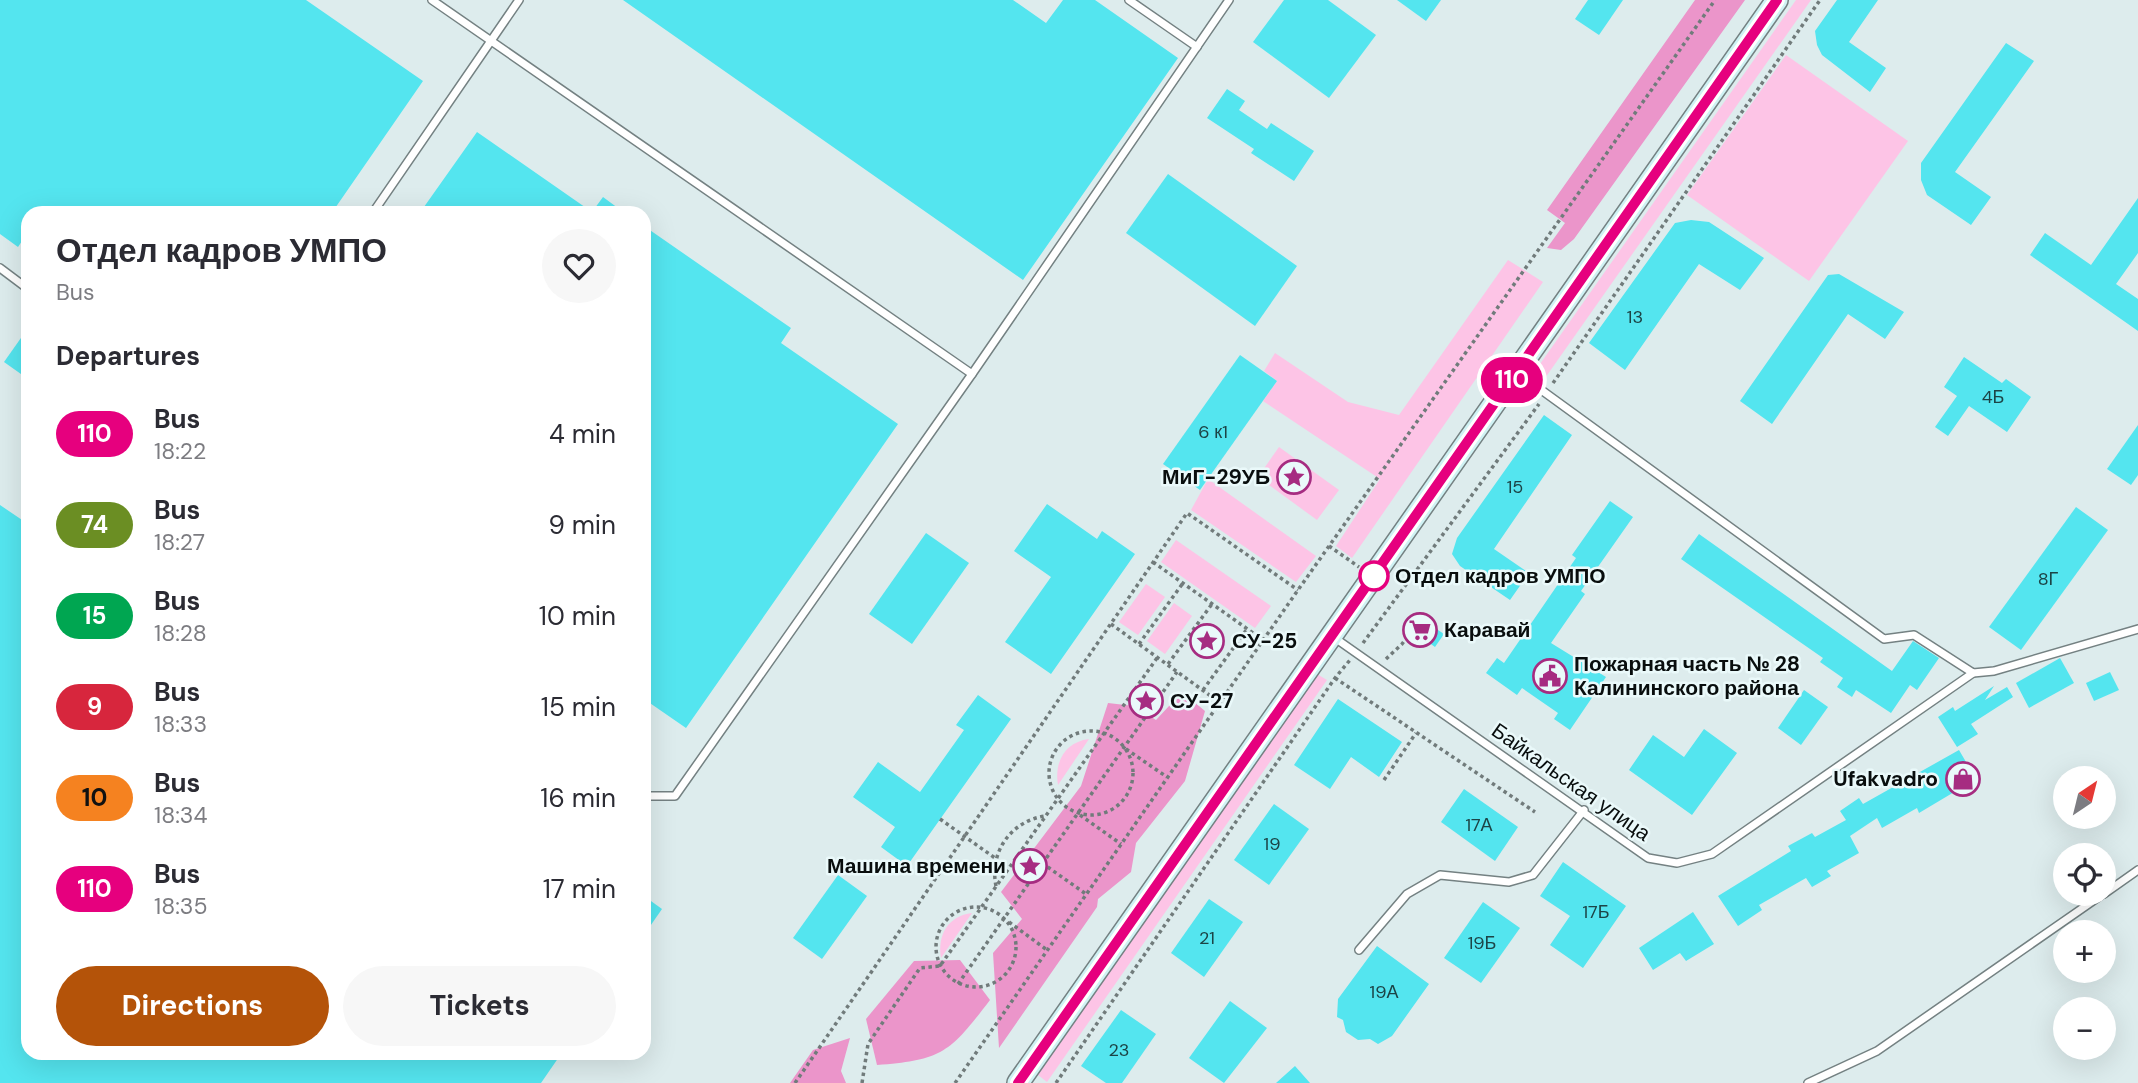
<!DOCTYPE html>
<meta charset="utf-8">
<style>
:root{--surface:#fff;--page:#f7f7f7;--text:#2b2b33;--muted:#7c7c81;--accent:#b45309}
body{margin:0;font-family:"DM Sans",sans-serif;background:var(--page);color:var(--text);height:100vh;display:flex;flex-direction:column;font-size:26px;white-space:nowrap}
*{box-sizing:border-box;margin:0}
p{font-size:23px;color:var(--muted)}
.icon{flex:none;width:38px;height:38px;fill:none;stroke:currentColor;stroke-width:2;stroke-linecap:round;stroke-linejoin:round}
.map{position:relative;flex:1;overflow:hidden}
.details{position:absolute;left:21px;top:206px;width:630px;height:854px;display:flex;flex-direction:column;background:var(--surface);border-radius:21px;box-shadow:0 7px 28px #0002}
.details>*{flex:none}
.badge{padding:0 14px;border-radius:23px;font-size:24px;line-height:46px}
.needle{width:46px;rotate:35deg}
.buttons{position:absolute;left:2053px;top:766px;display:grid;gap:14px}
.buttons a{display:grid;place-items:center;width:63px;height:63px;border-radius:50%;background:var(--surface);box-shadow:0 7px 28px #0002;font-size:35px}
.map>.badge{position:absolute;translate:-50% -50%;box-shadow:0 0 0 4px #fff}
h2{padding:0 35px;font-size:26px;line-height:63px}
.round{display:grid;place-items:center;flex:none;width:74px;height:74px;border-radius:37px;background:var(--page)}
.head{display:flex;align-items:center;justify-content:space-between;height:119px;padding:0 35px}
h1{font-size:33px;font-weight:700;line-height:52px}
.button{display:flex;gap:14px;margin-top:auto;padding:14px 35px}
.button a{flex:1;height:80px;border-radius:42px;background:var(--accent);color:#fff;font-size:28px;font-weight:700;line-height:80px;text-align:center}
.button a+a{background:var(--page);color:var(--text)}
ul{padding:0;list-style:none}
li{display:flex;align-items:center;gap:21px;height:91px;padding:0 35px}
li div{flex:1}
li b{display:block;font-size:26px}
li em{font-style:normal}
li .badge{min-width:77px;font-weight:700;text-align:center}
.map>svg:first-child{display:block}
</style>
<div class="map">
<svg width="2138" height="1083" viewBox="0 0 2138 1083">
<rect width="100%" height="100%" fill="#ddeced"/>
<g fill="#fdc4e6">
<path d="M1796,0H1811L1543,381L1533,374Z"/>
<path d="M1786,55L1908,141L1809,281L1687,195Z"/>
<path d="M1508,260L1543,282L1352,558L1336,546L1380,479L1263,401L1277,381L1264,371L1275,353L1348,402L1399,415Z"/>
<path d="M1279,447L1339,490L1317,520L1258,477Z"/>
<path d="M1208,479L1316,556L1296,582L1191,510Z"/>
<path d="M1176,540L1271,606L1255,628L1161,562Z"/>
<path d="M1146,584L1165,597L1138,635L1119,622Z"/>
<path d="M1174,603L1192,616L1165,654L1147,641Z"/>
<path d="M1317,674L1327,680L1047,1082L1038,1075Z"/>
<path d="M1089,739L1058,785C1054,762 1065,742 1089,739Z"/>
<path d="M972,913L941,958C937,935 948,916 972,913Z"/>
</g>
<g fill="#eb95ca">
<path d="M1695,0H1745L1574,239L1561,250L1547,248L1565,223L1547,210Z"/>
<path d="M1182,692L1205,711L1185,781L1136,843L1131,872L1098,899L1097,907L999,1048L993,953L1022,919L1001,892L1081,786L1108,703L1134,706L1156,720Z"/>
<path d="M960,960L990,1000C950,1052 943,1060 877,1065L866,1019L914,961Z"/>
<path d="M850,1038L841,1071L846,1083H790L813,1050Z"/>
</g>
<g fill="#54e5ef">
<path d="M0,0H306L423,81L331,214H28V232L18,247L0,234Z"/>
<path d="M623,0H1013L1046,23L1063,0H1095L1178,58L1023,280Z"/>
<path d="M1284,0H1328L1376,35L1329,98L1253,42Z"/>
<path d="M1397,0H1441L1426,21Z"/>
<path d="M1588,0H1623L1599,35L1575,19Z"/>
<path d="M1837,0H1878L1849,42L1886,68L1870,92L1822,55L1817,45L1815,31Z"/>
<path d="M2006,43L2034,61L1955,172L1991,197L1971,225L1927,195L1921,180V163Z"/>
<path d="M1227,89L1245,101L1239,110L1267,129L1271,123L1314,151L1294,181L1251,153L1254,149L1207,118Z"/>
<path d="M477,132L592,212L603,197L626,214H419Z"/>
<path d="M1168,174L1297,266L1255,326L1126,233Z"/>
<path d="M2138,198V253L2116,284L2138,299V331L2030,255L2045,233L2091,265Z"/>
<path d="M1691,220L1709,222L1764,258L1740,290L1699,264L1625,370L1589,343L1675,223Z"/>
<path d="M644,226L791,328L781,343L898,424L686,728L644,699Z"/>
<path d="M1839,274L1904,312L1885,339L1848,314L1772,424L1740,401L1828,275Z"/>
<path d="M28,328V379L4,362Z"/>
<path d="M1240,355L1277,381L1200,490L1163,464Z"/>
<path d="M1964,357L2002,383L2006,379L2031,397L2007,432L1969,406L1948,436L1935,427L1957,396L1944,387Z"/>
<path d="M1544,415L1572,435L1494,549L1529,573L1510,600L1460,566L1452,554L1457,538Z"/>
<path d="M2138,425V475L2131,485L2107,469Z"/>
<path d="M1610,501L1633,517L1581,591L1585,594L1551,643L1606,677L1570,730L1554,719L1558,713L1522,688L1517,695L1486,673L1497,658L1504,663L1576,558L1572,555Z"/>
<path d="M1047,504L1097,539L1102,531L1135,554L1051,674L1005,642L1051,577L1014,551Z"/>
<path d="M0,505L28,524V1054H561L541,1083H0Z"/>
<path d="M2076,507L2108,530L2021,650L1989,627Z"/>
<path d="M926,533L969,563L912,644L869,614Z"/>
<path d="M1699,534L1892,671L1913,641L1939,658L1917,690L1910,685L1891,713L1856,690L1852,697L1837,687L1843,678L1820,662L1823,658L1681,559Z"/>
<path d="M1423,620L1444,634L1435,647L1414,632Z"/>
<path d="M2060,658L2074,683L2029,708L2016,683Z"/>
<path d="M2110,672L2119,690L2094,701L2086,683Z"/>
<path d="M1994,686L1985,700L2007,687L2013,697L1971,724L1978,734L1957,747L1938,717L1953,707L1955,711Z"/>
<path d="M1804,690L1828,707L1801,745L1778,728Z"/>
<path d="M978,695L1011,719L907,866L881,847L895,827L853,797L878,762L920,792L964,730L956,725Z"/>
<path d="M1338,699L1402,742L1379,777L1351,757L1330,789L1294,765Z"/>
<path d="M1704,729L1737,753L1692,815L1629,770L1653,735L1684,757Z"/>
<path d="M1959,750L1976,779L1919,813L1917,808L1882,828L1877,818L1850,836L1859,853L1827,871L1831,876L1812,887L1806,878L1759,905L1762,910L1738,926L1718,896L1791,851L1788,846L1812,833L1815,837L1846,820L1840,811L1859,798L1863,804Z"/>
<path d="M1464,789L1518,827L1495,861L1441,822Z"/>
<path d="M1274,804L1309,829L1269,885L1234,860Z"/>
<path d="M1563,862L1626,906L1583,968L1550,945L1570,916L1540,896Z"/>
<path d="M838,875L867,896L822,959L793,938Z"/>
<path d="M644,896L662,909L644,935Z"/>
<path d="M1209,899L1243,922L1204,977L1171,953Z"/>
<path d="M1483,902L1520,928L1481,983L1444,958Z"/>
<path d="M1693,912L1714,944L1686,961L1680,953L1653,970L1639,948Z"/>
<path d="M1377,946L1429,984L1392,1036L1378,1044L1370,1039L1358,1040L1346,1032L1343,1020L1337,1017L1338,999Z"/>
<path d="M1230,1001L1267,1028L1224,1083L1189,1058Z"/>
<path d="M1121,1010L1156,1034L1122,1083H1106L1081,1066Z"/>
<path d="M1295,1066L1310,1083H1276Z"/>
</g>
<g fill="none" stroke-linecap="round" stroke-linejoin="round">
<g stroke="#748182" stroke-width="10">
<g id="service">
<path d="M432,0L972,374"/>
<path d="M1129,0L1197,47"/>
<path d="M372,214L519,0"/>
<path d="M0,268L28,289"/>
<path d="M1518,373L1884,639L1914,635L1973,673L1994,671L2138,629"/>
<path d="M1332,636L1648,858L1677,863L1712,854L1973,673"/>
<path d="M644,796H675L972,374L1229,0"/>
<path d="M2104,894L2138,870"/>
<path d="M1359,950L1407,894L1440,875L1509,882L1533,875L1584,810"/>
<path d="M1808,1083L1877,1051L2103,894"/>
</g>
</g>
<g stroke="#748182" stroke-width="24">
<path id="secondary" d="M1018,1083L1777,0"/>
</g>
<g stroke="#717b7b" stroke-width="3.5" stroke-dasharray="3.5 3.5" stroke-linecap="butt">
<path d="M1553,383L1820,0"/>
<path d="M1329,546L1359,567"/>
<path d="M1153,562L1263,640"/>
<path d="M1111,624L1219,702"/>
<path d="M1363,643L1539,404"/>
<path d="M1139,644L1183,583"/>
<path d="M1386,659L1402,644L1415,626"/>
<path d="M1168,664L1212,604"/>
<path d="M1335,678L1535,812"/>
<path d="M1203,690L1247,629"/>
<circle cx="1091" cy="773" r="42"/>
<path d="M1126,749L1167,777"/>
<path d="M1384,780L1416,733"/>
<path d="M1080,815L1121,844"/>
<path d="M940,819L995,858"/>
<path d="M1042,863L1086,894"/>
<path d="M996,886C989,852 1011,821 1045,816"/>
<circle cx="976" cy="947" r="40"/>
<path d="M1009,922L1047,950"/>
<path d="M958,984L1177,672"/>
<path d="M795,1083L1187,513L1298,590"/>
<path d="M862,1083L868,1044L920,968L940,966L1157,658"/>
<path d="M955,1083L1298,590L1715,0"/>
<path d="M1056,1083L1335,678L1350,660"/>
</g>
<use href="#service" stroke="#fff" stroke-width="7"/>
<use href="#secondary" stroke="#d0f2f4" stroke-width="21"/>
</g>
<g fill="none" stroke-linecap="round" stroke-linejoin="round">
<g stroke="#fff" stroke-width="16">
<path id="line" d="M1018,1083L1777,0"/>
</g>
<use href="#line" stroke="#e6007e" stroke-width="10"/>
</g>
<defs>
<g id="sight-ring" transform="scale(1.75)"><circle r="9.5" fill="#eaf9fa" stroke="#a62c81" stroke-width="1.5"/><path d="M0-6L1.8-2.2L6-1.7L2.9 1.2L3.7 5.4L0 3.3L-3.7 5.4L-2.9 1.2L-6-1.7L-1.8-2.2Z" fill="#a62c81"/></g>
<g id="supermarket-ring" transform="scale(1.75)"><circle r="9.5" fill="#eaf9fa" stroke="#a62c81" stroke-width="1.5"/><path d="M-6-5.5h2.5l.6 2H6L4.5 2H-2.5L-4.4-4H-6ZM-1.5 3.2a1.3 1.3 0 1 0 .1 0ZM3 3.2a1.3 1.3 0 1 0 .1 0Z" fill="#a62c81"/></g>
<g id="civic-ring" transform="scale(1.75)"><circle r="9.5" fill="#eaf9fa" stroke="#a62c81" stroke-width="1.5"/><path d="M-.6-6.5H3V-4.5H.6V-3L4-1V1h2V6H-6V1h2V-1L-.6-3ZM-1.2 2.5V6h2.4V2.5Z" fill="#a62c81"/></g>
<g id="shop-ring" transform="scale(1.75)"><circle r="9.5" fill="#eaf9fa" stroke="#a62c81" stroke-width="1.5"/><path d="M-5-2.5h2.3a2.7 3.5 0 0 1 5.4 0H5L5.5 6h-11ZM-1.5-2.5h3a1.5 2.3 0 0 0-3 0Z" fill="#a62c81"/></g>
</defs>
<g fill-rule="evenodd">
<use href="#sight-ring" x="1294" y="477"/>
<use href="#supermarket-ring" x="1420" y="630"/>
<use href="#sight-ring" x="1207" y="641"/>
<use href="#civic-ring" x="1550" y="676"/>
<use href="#sight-ring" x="1146" y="701"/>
<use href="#shop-ring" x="1963" y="779"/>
<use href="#sight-ring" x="1030" y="866"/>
</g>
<circle fill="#fff" stroke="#e6007e" stroke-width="3.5" cx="1374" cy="576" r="14"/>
<g text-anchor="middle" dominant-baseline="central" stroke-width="5" stroke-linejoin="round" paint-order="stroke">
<g font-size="18" fill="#1c4446">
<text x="1635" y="317">13</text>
<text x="1993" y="397">4Б</text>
<text x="1213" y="432">6 к1</text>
<text x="1515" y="487">15</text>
<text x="2048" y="579">8Г</text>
<text x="1479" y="825">17А</text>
<text x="1272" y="844">19</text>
<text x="1596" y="912">17Б</text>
<text x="1207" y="938">21</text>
<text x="1482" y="943">19Б</text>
<text x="1384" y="992">19А</text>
<text x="1119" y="1050">23</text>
</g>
<g font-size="21" font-weight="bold" fill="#090e0e" stroke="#eaf9fa" text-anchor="start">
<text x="1270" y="477" text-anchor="end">МиГ-29УБ</text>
<text x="1444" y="630">Каравай</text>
<text x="1232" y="641">СУ-25</text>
<text x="1574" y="664">Пожарная часть № 28<tspan x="1574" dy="24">Калининского района</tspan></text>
<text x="1170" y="701">СУ-27</text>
<text x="1938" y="779" text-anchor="end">Ufakvadro</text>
<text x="1006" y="866" text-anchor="end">Машина времени</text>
</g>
<g font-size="21" font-weight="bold" fill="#090e0e" stroke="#eaf9fa" text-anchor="start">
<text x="1395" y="576">Отдел кадров УМПО</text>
</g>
<g font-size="21" fill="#090e0e" stroke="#eaf9fa">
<text transform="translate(1571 782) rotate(35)">Байкальская улица</text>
</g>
</g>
</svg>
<div class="buttons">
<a><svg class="needle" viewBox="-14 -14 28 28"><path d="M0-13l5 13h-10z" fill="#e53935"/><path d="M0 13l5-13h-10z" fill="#7c7c81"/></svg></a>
<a><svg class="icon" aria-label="locate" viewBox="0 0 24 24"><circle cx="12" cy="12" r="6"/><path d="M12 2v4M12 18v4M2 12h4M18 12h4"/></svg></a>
<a>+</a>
<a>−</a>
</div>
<b class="badge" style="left:1512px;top:380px;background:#e6007e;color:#fff">110</b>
<section class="details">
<div class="head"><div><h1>Отдел кадров УМПО</h1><p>Bus</p></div><a class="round"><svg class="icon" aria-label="heart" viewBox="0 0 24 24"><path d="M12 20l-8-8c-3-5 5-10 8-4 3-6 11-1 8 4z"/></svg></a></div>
<h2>Departures</h2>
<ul>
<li><span class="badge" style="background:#e6007e;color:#fff">110</span><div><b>Bus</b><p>18:22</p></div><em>4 min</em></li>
<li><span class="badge" style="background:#6b8e23;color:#fff">74</span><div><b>Bus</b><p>18:27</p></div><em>9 min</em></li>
<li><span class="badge" style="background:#00a651;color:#fff">15</span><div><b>Bus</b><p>18:28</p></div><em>10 min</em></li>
<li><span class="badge" style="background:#d7263d;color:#fff">9</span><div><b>Bus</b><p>18:33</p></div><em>15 min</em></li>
<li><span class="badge" style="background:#f58220;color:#111">10</span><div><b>Bus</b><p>18:34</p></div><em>16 min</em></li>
<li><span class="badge" style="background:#e6007e;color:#fff">110</span><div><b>Bus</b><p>18:35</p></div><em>17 min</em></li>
</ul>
<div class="button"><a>Directions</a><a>Tickets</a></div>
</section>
</div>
